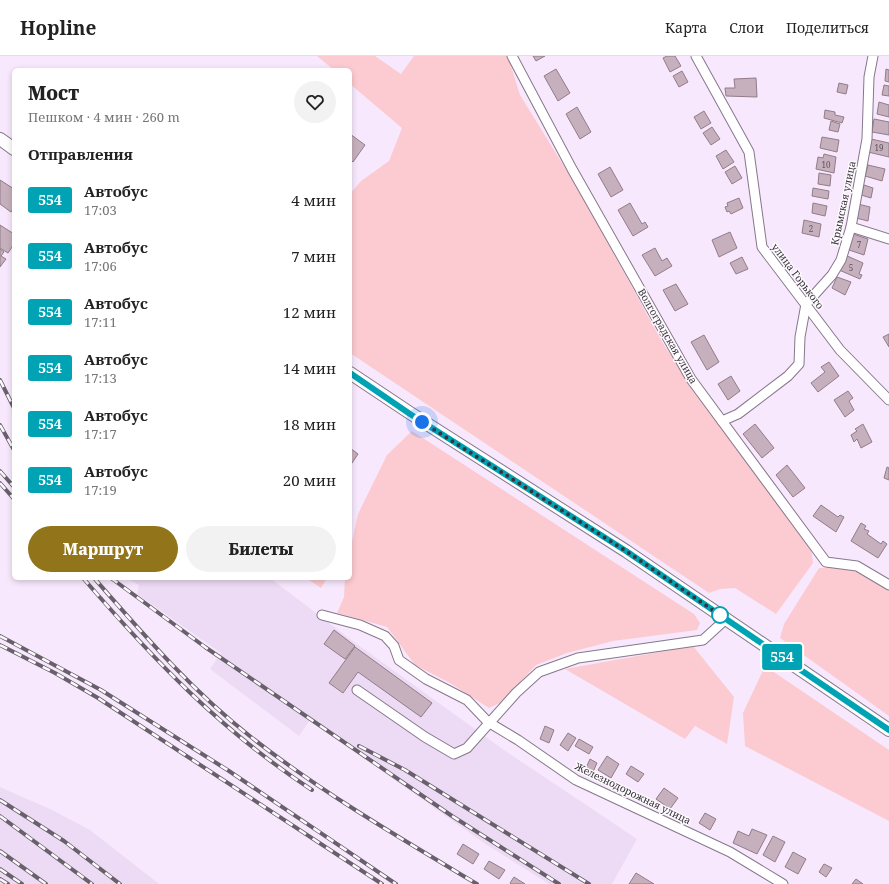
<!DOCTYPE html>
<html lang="ru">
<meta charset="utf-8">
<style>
:root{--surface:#fff;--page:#f2f2f2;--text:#222;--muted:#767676;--line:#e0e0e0;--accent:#92741a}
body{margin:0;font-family:"Noto Serif",serif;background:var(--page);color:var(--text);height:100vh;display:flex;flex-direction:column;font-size:15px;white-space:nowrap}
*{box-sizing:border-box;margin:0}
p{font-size:13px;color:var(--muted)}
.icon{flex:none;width:22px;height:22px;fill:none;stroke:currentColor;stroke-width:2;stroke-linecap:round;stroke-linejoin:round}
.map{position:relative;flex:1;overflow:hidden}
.drawer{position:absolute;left:12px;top:12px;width:340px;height:512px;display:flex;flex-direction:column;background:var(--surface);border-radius:6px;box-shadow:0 2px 6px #0003}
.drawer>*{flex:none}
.badge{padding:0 8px;border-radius:3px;font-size:14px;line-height:26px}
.you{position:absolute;width:20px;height:20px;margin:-10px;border:3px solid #fff;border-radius:50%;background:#1a73e8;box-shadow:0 0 0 6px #1a73e833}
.map>.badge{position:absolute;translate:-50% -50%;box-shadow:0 0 0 2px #fff}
h2{padding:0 16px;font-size:15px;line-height:36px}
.round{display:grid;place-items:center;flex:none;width:42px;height:42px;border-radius:21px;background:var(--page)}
.overview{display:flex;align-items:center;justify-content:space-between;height:68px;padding:0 16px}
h1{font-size:19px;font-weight:800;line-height:30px}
.action{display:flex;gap:8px;margin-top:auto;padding:8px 16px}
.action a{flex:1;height:46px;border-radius:24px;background:var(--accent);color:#fff;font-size:16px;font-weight:800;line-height:46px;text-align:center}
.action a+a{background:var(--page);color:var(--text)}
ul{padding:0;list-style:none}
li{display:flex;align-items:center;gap:12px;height:56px;padding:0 16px}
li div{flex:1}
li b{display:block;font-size:15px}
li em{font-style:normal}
li .badge{min-width:44px;font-weight:700;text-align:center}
header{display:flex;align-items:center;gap:24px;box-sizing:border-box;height:56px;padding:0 20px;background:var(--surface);border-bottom:1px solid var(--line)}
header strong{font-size:19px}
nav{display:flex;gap:22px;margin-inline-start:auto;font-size:14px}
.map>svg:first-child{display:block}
</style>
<header>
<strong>Hopline</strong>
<nav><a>Карта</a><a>Слои</a><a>Поделиться</a></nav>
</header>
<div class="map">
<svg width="889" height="828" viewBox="0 0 889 828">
<rect width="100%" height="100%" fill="#f8e8fd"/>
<g fill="#eddaf4">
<path d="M126,522H270L350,583L504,694L637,783L612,828H549L484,787L310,664L299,680L210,613L221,597L137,538L139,529Z"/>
<path d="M0,731L52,754L90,774L159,828H0Z"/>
</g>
<g fill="#fccbd1">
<path d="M317,0H375L401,18L414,0H508L520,39L575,128L664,289L703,346L811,493L813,507L776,558L735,532L720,533L709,537L350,297V138L361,125L389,105L402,72L350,28V14H334Z"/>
<path d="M412,375L694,558L700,567L697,574L613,585L567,597L536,609L502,646L489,652L450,627L415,609L387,571L337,557L344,541L345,522H350V495L358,458L387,399Z"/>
<path d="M819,512H835L858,515L889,534V660L780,582L784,568Z"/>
<path d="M306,522H327L321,532Z"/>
<path d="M693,590L734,641L727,688L695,670L685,683L565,613Z"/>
<path d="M765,610L889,694V765L745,690L743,657Z"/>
</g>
<g fill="#c7b0bd" stroke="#927c88">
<path d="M533,0H545L536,5Z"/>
<path d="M667,0H675L681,10L670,16L663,2Z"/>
<path d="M556,13L570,37L558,45L544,20Z"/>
<path d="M886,13L889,14V26L885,25Z"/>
<path d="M682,15L688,26L679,31L673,20Z"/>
<path d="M756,22L757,41L726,40L725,32H735L734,23Z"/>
<path d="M839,27L848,29L846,38L837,36Z"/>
<path d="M884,29L889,30V40L882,39Z"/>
<path d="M879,46L889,49V61L877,58Z"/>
<path d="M577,51L591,76L580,83L566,58Z"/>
<path d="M825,54L835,56V59L844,61L842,67L824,62Z"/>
<path d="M704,55L711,67L701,73L694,61Z"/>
<path d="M874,63L889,66V79L872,76Z"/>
<path d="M831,65L840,68L838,76L829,74Z"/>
<path d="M712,71L720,83L711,89L703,77Z"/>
<path d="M350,78L365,89L353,106L350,103Z"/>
<path d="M822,81L839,84L837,96L820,92Z"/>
<path d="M871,83L889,87V101L868,96Z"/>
<path d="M726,94L734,106L723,113L716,100Z"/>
<path d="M824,98L836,101L834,117L816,113L818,101L823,102Z"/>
<path d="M868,109L885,113L882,125L865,120Z"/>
<path d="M735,110L742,122L732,128L725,116Z"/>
<path d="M610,111L623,134L611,141L598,118Z"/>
<path d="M819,117L831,119L830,130L818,128Z"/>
<path d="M0,124L14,133V151L11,156L0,148Z"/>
<path d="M864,129L873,132L871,142L861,139Z"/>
<path d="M813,132L829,135L828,143L812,140Z"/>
<path d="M739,142L743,152L731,158L729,155L727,156L725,151L728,150L727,147Z"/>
<path d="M630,147L642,168L645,166L648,171L633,180L618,154Z"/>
<path d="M813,147L827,150L825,160L812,157Z"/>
<path d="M858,148L870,151L868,165L856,162Z"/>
<path d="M804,164L821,168L819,181L802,177Z"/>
<path d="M0,169L14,178V188L8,197L0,192Z"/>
<path d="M730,176L737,192L719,201L712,184Z"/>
<path d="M853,178L868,183L864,199L849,194Z"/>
<path d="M655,192L662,205L667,202L672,210L655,220L642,199Z"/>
<path d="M0,193L4,196L1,200L6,203L0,211Z"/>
<path d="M845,199L863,207L859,218L862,219L860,223L839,214Z"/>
<path d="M742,201L748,213L736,218L730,207Z"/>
<path d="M837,221L851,226L845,239L832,232Z"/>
<path d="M676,228L688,248L675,255L663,234Z"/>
<path d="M889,278V291L883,281Z"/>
<path d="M704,279L719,306L707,314L691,286Z"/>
<path d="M829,306L839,320L818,336L811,327L825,316L821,311Z"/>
<path d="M731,320L740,335L728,344L718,328Z"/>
<path d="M848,335L853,342L849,345L854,354L845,361L834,344Z"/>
<path d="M755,368L774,392L762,402L743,378Z"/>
<path d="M863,368L872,386L861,392L857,383L854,386L851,379L857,375L855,373Z"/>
<path d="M350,392L358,398L350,410Z"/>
<path d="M787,409L805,432L793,441L776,419Z"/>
<path d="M887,411L889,412V424L884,422Z"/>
<path d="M821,449L838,461L840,459L844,461L836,476L813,460Z"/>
<path d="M861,467L866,470L864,473L869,475L867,478L881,488L883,485L887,488L878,502L851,485Z"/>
<path d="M334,574L355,590L345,603L324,588Z"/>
<path d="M355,591L432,647L421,661L358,616L343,637L329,627Z"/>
<path d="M545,670L554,674L549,687L540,683Z"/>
<path d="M568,677L576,682L568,695L560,689Z"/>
<path d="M579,683L593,691L589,698L575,690Z"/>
<path d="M607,700L619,708L611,722L598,714Z"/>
<path d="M590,703L597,707L593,716L586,712Z"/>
<path d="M631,710L644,718L638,726L626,718Z"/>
<path d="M664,732L678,742L670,753L656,743Z"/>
<path d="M705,757L716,763L710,774L699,767Z"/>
<path d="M752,773L767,779L757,798L733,787L738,775L749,780Z"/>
<path d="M773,780L785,786L775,806L763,799Z"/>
<path d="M463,788L479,798L473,808L457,798Z"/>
<path d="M793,796L806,803L798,818L785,811Z"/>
<path d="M489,805L505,814L499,823L484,813Z"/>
<path d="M824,808L832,812L826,821L819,816Z"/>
<path d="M636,817L654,828H629Z"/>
<path d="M514,821L525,828H511L510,827Z"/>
<path d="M856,823L863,828H852Z"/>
</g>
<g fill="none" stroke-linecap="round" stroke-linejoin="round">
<g stroke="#86788b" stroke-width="11">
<g id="street">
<path d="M512,0L572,113L691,323L826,506L857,510L889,529"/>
<path d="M696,0L749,96L762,191L840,294L889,344"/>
<path d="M851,171L889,183"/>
<path d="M722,365L738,358L788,320L799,308L800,281L806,248L832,219L841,204L851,171L867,83L869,21L873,0"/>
<path d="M322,559L360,569L385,580L394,590L399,604L426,623L467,644L488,666L518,684L576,724L730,796L783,828"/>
<path d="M357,634L425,681L454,698L467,692L516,637L539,616L578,602L703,584L726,563"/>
</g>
</g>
<g stroke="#86788b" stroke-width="14">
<g id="secondary">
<path d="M0,83L14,93"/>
<path d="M350,317L410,357L626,495L889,674"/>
</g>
</g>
<use href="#street" stroke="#fff" stroke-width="9"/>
<use href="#secondary" stroke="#fff" stroke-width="12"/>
<g stroke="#68606b" stroke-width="4">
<g id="rail">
<path d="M0,324L14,352"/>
<path d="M0,369L14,394"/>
<path d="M0,415L14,431"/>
<path d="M0,427L14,443"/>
<path d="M83,522C154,604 220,674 312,734"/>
<path d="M94,522C143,578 192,635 251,681C321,736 400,782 477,828"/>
<path d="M111,522L205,591L452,760L559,828"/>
<path d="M0,580L101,634L229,715L396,828"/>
<path d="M0,589L55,617L98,642L382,828"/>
<path d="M359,690L405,714L589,828"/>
<path d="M0,744L64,785L120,828"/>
<path d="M0,760L92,828"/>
<path d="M0,795L46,828"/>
<path d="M0,813L22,828"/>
<path d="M0,823L8,828"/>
</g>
</g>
<use href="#rail" stroke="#fdfafe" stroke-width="2.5" stroke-dasharray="8" stroke-linecap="butt"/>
</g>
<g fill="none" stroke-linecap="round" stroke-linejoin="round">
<g stroke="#fff" stroke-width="9">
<path id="line" d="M350,317L410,358L626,495L889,674"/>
</g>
<use href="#line" stroke="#00a3b4" stroke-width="6"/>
<path stroke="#38323a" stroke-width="4" stroke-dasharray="0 7.2" d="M422,366L626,495L720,559"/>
</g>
<circle fill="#fff" stroke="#00a3b4" stroke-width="2" cx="720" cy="559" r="8"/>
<g text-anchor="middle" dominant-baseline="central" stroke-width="3" stroke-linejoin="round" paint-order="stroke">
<g font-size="8" fill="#5c525b">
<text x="879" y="91">19</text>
<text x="826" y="108">10</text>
<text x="811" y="172">2</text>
<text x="859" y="188">7</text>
<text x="851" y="211">5</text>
</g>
<g font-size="10" fill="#38323a" stroke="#fdfafe">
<text transform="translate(843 147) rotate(-78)">Крымская улица</text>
<text transform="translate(798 220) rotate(53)">улица Горького</text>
<text transform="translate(668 280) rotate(60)">Волгоградская улица</text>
<text transform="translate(633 737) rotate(26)">Железнодорожная улица</text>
</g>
</g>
</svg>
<div class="you" style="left:422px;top:366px"></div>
<b class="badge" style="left:782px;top:601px;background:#00a3b4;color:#fff">554</b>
<section class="drawer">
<div class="overview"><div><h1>Мост</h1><p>Пешком · 4 мин · 260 m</p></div><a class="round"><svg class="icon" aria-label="heart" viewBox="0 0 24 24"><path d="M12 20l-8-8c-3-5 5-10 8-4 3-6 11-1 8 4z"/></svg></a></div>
<h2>Отправления</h2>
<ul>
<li><span class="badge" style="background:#00a3b4;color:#fff">554</span><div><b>Автобус</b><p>17:03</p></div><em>4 мин</em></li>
<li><span class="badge" style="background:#00a3b4;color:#fff">554</span><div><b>Автобус</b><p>17:06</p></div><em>7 мин</em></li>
<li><span class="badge" style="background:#00a3b4;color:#fff">554</span><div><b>Автобус</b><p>17:11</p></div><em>12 мин</em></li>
<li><span class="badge" style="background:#00a3b4;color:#fff">554</span><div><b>Автобус</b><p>17:13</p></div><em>14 мин</em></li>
<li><span class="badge" style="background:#00a3b4;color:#fff">554</span><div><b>Автобус</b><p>17:17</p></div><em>18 мин</em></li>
<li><span class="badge" style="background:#00a3b4;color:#fff">554</span><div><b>Автобус</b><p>17:19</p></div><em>20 мин</em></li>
</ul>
<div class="action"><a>Маршрут</a><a>Билеты</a></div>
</section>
</div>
